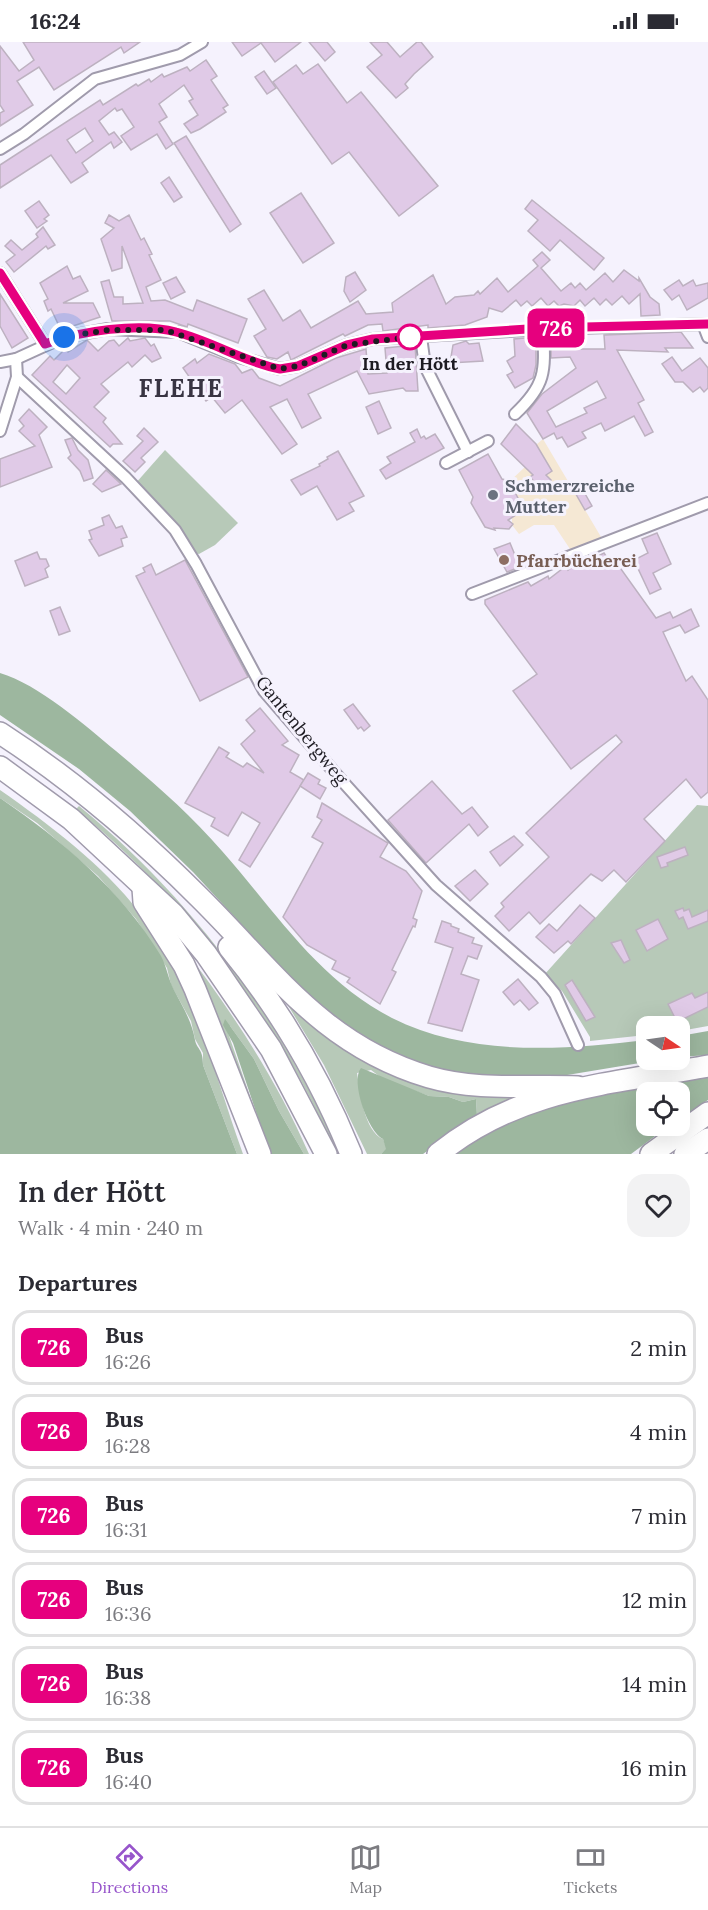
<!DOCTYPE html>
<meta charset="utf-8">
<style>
:root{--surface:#fff;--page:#f2f2f3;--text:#2b2b33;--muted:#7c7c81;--line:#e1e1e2;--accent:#9755cb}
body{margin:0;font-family:Lora,serif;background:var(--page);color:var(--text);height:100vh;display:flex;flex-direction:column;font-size:22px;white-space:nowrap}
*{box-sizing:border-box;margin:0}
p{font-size:20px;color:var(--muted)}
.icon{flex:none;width:33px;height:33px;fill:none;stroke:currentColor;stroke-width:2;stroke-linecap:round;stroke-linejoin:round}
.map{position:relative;height:1112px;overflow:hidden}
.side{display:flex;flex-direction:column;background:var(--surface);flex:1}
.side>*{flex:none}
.badge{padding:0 12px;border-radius:9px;font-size:21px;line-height:39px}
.needle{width:39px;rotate:103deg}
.controls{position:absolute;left:636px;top:974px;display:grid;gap:12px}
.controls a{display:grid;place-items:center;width:54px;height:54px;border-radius:12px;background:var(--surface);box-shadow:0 6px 24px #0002;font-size:30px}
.you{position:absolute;width:30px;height:30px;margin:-15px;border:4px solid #fff;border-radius:50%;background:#1a73e8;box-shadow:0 0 0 9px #1a73e833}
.map>.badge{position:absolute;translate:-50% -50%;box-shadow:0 0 0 3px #fff}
h2{padding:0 18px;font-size:22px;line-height:54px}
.round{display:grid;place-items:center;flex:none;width:63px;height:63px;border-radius:18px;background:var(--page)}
.headline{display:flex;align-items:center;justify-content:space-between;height:102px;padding:0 18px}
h1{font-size:28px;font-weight:600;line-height:45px}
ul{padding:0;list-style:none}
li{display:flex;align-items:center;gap:18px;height:75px;margin:0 12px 9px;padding:0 6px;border:3px solid var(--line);border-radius:18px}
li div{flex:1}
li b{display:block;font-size:22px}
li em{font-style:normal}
li .badge{min-width:66px;font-weight:700;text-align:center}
.status{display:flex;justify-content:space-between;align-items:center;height:42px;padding:0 30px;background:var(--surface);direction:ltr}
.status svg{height:16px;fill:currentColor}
.dock{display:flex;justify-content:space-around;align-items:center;height:84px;border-top:2px solid var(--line);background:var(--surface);font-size:16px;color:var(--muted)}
.dock a{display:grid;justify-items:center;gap:3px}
.dock .current{color:var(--accent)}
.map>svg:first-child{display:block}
</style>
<div class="status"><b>16:24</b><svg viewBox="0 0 49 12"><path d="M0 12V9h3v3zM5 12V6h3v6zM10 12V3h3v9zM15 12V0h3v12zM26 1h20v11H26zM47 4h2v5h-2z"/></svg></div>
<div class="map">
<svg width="708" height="1112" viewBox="0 0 708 1112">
<rect width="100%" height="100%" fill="#f5f2fd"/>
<path fill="#f5e8d4" d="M543,397L604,500L572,510L554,483H534L519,492L512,483V476L516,473L518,462L516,459L519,458L509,440L525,425L518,418Z"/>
<g fill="#b7c9b8">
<path d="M165,408L238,481L215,503L199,512L195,511L135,442Z"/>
<path d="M0,748C50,783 102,822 140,871C193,941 214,1031 243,1112H237L203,1023V1011L195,997L191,979L171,943L167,926L136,877L98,834L37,781L0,756Z"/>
<path d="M697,763L708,764V984L680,989V984H646V993L590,999V995L562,949L544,933Z"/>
<path d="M79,764C194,858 280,977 340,1112H336C279,976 189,861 76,767Z"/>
<path d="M182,904C232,970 276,1036 309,1112H304L279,1069L254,1017L230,984L226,985L270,1112H264Z"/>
<path d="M286,960L513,1055H514L477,1074L476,1057L463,1060L449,1055L429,1054L383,1037L371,1028L357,1031C360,1050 364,1089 383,1097L387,1107L381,1112H367L324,1023Z"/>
</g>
<g fill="#9db79f">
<path d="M0,631C38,642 86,684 116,709C153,740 190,772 222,809C275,869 318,938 392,976C470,1015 563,1008 646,998V1017H664L549,1036L454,1033L383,1009L314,961L193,830L130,769L79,727L0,673Z"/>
<path d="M0,756C63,799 121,848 161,914C167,925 168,937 174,948C183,965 192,980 195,998C197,1008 203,1006 203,1023L237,1112H0Z"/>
<path d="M225,977L254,1017L279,1069L304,1112H270L233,1001L223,983Z"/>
<path d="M708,989V1013L680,1015V994Z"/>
<path d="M361,1026L429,1054L449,1055L463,1060L476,1057L477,1074L423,1112H381L386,1107L383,1097C368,1090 350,1039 361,1026Z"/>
<path d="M708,1031V1058L680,1076V1050H646V1083H670L631,1112H448L469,1097L550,1061Z"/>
</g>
<g fill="#e0cae7" stroke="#bdb1c0" stroke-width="1.5" fill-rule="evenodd">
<path d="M23,0H140L124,11L121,5L54,48L39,25L17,39L33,63L0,84V71L4,69L0,63V4L19,29L34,18Z"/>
<path d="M232,0H301L275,20L261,1L242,14Z"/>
<path d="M309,0H327L335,10L325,19Z"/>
<path d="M370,0H387L400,15L417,0H421L433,15L414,32L405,42L408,46L396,56L367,25L382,13Z"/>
<path d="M206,18L217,34L211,38L228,63L223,66L226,70L200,87L191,91L184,82L198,73L189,59L193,57L184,43L159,62L167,75L159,80L173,102L166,107L157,92L131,108L121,94L134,85L122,67L117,69L115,66L99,79L109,93L114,90L122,100L114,106L111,100L82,121L88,130L71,141L51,113L0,146V123L100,58L103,63L136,42L138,44L149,37L151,40L162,32L164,35L187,25L190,29ZM85,86L93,99L76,111L67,98Z"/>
<path d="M318,22L347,61L361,50L438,144L399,174L349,110L332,122L273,40L296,23L303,32Z"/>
<path d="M264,29L276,46L267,52L255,35Z"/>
<path d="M186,94L241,182L230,190L174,101Z"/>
<path d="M169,135L182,155L174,160L161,141Z"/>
<path d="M301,151L334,201L303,221L270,171Z"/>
<path d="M532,158L604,216L594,228L560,198L550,209L528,189L538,178L525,167Z"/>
<path d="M39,159L49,173L44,177L47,179L37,186L25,169Z"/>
<path d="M109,173L119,179L129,173L141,198L144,196L152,212L149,213L161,238L146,245L151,259L165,258L193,269L197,258L247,277L238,301L188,282L187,285L170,279H112L101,240L109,238L114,255H123V262L143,261L122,204V226L112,229L101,197L114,186L105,181Z"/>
<path d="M43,185L55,203L48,207L46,204L14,230L6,220L15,213L5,204L11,198L22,208L38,195L36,192Z"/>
<path d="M542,210L550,218L541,226L561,249L571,241L575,246L580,241L586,248L605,231L613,240L624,228L639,239V236L650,255L659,262L660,273L641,274L640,252L629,262L622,254L612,263L606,257L600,263L594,256L585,264L580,258L574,264L564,262L559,264L554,259L548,264L541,256L532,264L527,259L521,264L516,258L502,270L489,266L487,275L465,283L428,286V283L383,289L382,282L368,283L345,294L343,292L291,318L288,310L277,317L267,315L254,294L266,287L248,257L264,248L283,279L300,268L311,286L358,259L366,272L393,270L392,261L433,233L446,262L455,255L474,253L478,249L480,252L497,236L508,250L538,224L533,218Z"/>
<path d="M67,224L73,237L80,234L88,249L63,261H93L100,275L61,288L51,267L48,269L44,259L48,257L40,241Z"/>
<path d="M355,230L366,248L350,260L344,249L346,235Z"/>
<path d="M176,235L185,250L171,257L163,241Z"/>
<path d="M679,238L683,244L693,238L696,244L708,241V256L687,268L679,253L672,258L664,248Z"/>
<path d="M0,252L28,296L12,306L0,284Z"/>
<path d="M681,290L693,306H665L668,310L617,308L644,358L638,361L653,390L645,394L634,374L605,389L601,381L582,390L586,396L568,405L562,395L557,397L554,391L543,397L527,371L542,352L576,326L570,315L551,316V294L579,293L581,307H605L604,293ZM597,339L606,356L584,366L587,371L556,385L547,369Z"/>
<path d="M536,295V323L533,336L515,346L507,333L513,330L507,319L515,314L514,297Z"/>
<path d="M128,296L130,299L145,296L151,304L154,302L161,316L152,320L145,313L132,325L128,320L101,342L109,350L94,365L106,376L103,380L122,402H113L110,405L32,333L50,314L54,318L65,307L68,310L87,298L98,309L109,299L114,298L119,304ZM67,323L80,336L66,352L53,340Z"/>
<path d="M466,299L469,302L479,301L483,319L450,321L453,303Z"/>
<path d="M415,303L418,349H406L403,346L369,352L357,329L308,352L321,376L302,386L287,357L270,365L297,402L282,412L242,358L225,371L212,355L206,359L183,326L195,317L197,321L209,312L235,322L242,331L252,327L259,336L280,344L336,316L366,307L368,332L387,331L385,306Z"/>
<path d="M672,315L682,329L700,316L708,326V346L704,350L700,345L693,350L683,340H675L662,322Z"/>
<path d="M379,359L391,386L378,392L366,365Z"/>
<path d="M29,367L47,385L39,393L52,425L0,445V417L35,404L19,389L24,384L19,378Z"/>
<path d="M516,382L536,402L552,429L546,433L551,438L542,448L530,435L533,433L501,402Z"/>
<path d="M144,386L158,400L141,416L145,420L135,430L123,419L143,399L137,394Z"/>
<path d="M417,387L421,396L424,394L426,397L435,392L444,406L386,437L380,428L391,421L387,415L415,400L410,391Z"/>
<path d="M72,396L78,408L88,418L93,436L84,439L80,429L68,416L71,413L65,398Z"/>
<path d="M338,409L364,454L349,461L354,469L337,478L317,444L301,453L291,438L320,424L319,422L328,417L327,415Z"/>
<path d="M488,412L502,437L509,439L519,458L515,470L516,473L508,478L513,482L509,487L494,486L495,488L485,485L471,461L473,455L459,428Z"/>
<path d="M106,428L121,442L102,450L93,442Z"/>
<path d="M580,443L592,464L585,468L573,447Z"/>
<path d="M109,473L116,486L122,484L127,495L121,497L123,504L99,514L89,498L92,497L89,489L104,483L102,476Z"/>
<path d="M657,491L671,522L653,531L661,547L650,552L634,518L648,511L642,497Z"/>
<path d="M510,501L520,525L507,530L494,507Z"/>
<path d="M37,510L40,517H46L49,524L45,527L48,535L25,544L15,519Z"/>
<path d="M604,511L612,523L616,520L656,576L670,570L673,576L691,567L699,584L685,591L680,583L663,590L686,639L692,634L708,658V750L701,756L686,737L644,777L665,799L626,840L614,828L602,839L591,832L540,882L529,870L509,889L495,874L504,865L501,861L549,815L526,791L622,700L616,693L571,727L513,649L537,632L485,562V558L528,540L531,544L548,534L549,537L566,524L568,528L580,519L583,522Z"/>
<path d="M185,518L248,635L200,659L136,534L145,530L143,526L151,522L156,533Z"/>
<path d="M60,565L70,589L59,593L50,569Z"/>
<path d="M353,662L370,684L364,689L361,685L358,687L344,668Z"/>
<path d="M260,666L288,699L282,703L299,713L290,730L304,738L250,825L239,818L260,781L242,770L228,794L211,784L215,776L185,761L219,705L229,711L226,715L243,725L247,721L264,731L241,702L255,689L246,678Z"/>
<path d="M308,731L320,738L318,742L326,746L320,757L300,744Z"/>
<path d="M432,739L462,772L472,765L488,785L478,794L469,782L426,821L388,778Z"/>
<path d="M322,761L388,801L380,815L406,829L422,849L413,876L417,878L415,885L413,884L392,928L396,930L380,962L347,940L350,936L332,927L336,919L307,903L283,875L323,801L312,795L322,778L317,775Z"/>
<path d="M514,794L523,803L500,824L490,810Z"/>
<path d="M685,805L688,813L667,821L668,824L661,826L657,815Z"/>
<path d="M475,828L488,842L470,859L455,844Z"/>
<path d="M580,863L595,876L571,902L568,899L554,911L536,895L549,882L557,889Z"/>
<path d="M683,866L684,869L689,867L692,875L708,868V879L688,887L683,875L679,877L675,869Z"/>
<path d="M658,877L668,897L647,909L636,888Z"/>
<path d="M442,879L451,882V884L459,887L458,890L474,896L472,901L482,904L477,917L468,914L461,932L479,938L462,989L428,981L453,906L435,900Z"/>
<path d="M621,898L630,918L624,921L611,901Z"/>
<path d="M518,937L538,961L529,968L520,958L514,963L503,950Z"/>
<path d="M572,938L595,975L586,979L565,943Z"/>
<path d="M708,950V965L677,980L668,962L692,951L695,956Z"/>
</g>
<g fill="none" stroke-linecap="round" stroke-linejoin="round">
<g stroke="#a09bac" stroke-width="14">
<g id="street">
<path d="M0,107L24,92L95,37L180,13L202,0"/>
<path d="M0,231L45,302"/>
<path d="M703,282L708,295"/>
<path d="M421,295L425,324L468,410"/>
<path d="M0,320L16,317L64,295L108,287L178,290L239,315L280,327L298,324L347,303L373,297L543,287L708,282"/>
<path d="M17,335L126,436L175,488L196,522L264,649L335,731L436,843L541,935L555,952L578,1003"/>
<path d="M515,372C547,342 545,328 543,287"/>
<path d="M0,389L17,335L16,317"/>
<path d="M446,421L488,399"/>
<path d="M472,552L708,461"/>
</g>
</g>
<g stroke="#a09bac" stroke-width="24">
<g id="highway">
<path d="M0,691C73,738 138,794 199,855C274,929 322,1003 429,1035C477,1049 528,1043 578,1045"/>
<path d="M0,725L71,777L173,872L206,912L271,1007L326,1112"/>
<path d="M143,846L144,860L184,923L195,947L260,1112"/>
<path d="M229,905C279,966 321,1038 351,1112"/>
<path d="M438,1112C519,1046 610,1042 708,1024"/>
<path d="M651,1112L708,1071"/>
<path d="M685,1112L708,1097"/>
</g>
</g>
<use href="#street" stroke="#fff" stroke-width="10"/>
<use href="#highway" stroke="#fff" stroke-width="21"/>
</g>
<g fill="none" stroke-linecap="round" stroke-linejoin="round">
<g stroke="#fff" stroke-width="14">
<path id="line" d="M0,231L45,302C79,289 140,280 176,290C212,299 244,320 280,327L298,324L347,303L373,297L543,286L708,282"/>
</g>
<use href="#line" stroke="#e6007e" stroke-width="9"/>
<path stroke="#1d1b22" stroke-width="6" stroke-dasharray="0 10.8" d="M64,295L108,288H165L280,327L298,324L347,303L410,295"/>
</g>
<circle fill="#fff" stroke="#e6007e" stroke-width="3" cx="410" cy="295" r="12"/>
<circle fill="#6b7280" stroke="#f5f2fd" stroke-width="2" cx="493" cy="453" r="6"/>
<circle fill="#8d6e63" stroke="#f5f2fd" stroke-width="2" cx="504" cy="518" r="6"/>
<g text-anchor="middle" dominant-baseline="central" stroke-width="6" stroke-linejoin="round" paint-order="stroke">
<g font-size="18" font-weight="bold" fill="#1d1b22" stroke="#f5f2fd">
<text x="410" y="321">In der Hött</text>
</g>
<g font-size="18" font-weight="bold" fill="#5b616d" stroke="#f5f2fd" text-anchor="start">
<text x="505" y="443">Schmerzreiche<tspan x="505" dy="21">Mutter</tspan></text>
</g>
<g font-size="18" font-weight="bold" fill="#785e54" stroke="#f5f2fd" text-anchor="start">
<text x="516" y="518">Pfarrbücherei</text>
</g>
<g font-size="18" fill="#1d1b22" stroke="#f5f2fd">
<text transform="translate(302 688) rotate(51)">Gantenbergweg</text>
</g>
<g font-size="24" font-weight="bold" letter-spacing="1.5" fill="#383442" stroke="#f5f2fd">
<text x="181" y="346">FLEHE</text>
</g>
</g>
</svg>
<div class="controls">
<a><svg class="needle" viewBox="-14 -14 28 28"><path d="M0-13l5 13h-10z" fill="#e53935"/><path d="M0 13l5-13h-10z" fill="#7c7c81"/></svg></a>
<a><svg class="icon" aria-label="locate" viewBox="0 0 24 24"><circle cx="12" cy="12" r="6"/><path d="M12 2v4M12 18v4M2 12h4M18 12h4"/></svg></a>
</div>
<div class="you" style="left:64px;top:295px"></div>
<b class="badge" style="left:556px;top:286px;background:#e6007e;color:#fff">726</b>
</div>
<section class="side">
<div class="headline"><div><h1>In der Hött</h1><p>Walk · 4 min · 240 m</p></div><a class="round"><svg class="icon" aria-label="heart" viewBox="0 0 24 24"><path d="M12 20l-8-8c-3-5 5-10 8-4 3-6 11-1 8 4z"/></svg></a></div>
<h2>Departures</h2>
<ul>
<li><span class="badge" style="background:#e6007e;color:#fff">726</span><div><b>Bus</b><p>16:26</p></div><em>2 min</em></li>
<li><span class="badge" style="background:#e6007e;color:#fff">726</span><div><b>Bus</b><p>16:28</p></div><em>4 min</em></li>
<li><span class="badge" style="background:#e6007e;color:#fff">726</span><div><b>Bus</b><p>16:31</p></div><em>7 min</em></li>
<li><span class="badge" style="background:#e6007e;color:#fff">726</span><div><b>Bus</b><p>16:36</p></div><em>12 min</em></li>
<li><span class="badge" style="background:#e6007e;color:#fff">726</span><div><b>Bus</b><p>16:38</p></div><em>14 min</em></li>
<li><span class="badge" style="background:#e6007e;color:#fff">726</span><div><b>Bus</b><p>16:40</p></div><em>16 min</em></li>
</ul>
</section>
<nav class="dock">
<a class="current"><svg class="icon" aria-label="directions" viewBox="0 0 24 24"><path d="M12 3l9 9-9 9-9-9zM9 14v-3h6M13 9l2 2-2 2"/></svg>Directions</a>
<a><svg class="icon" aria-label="map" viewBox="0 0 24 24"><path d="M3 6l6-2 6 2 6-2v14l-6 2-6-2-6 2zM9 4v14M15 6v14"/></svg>Map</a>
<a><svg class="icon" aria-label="tickets" viewBox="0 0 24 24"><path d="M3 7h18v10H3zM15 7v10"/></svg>Tickets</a>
</nav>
